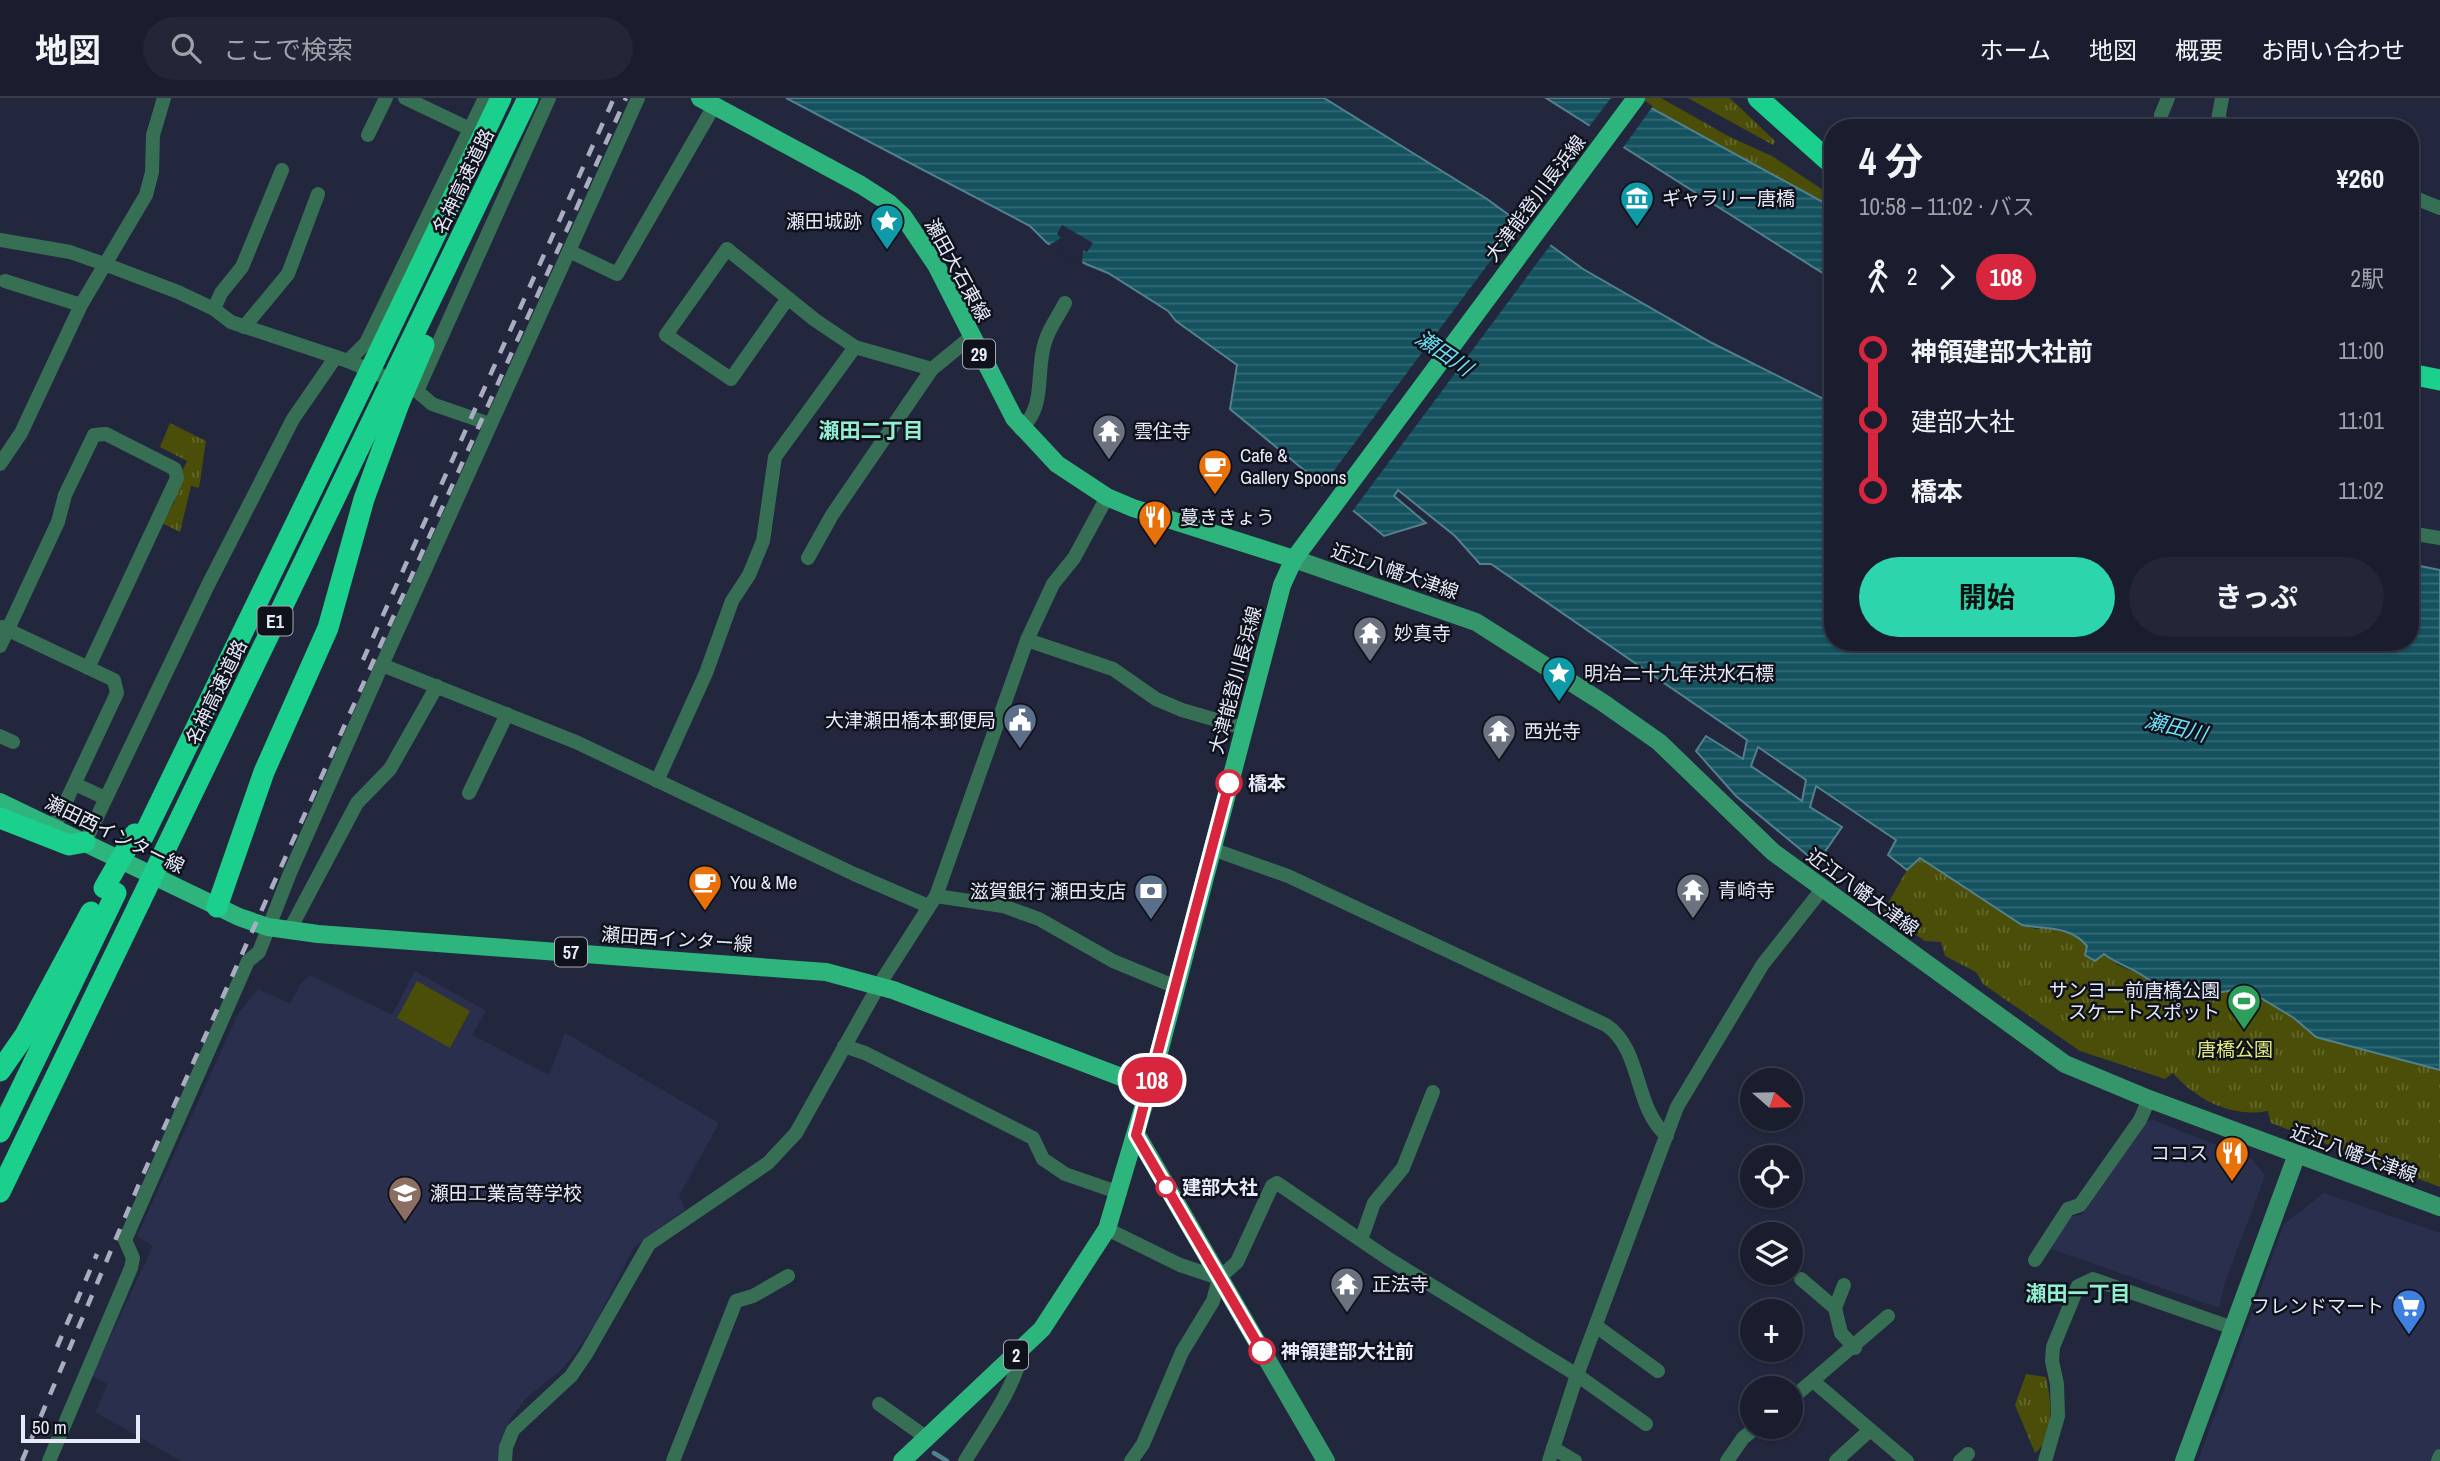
<!DOCTYPE html>
<html lang="ja">
<meta charset="utf-8">
<style>
:root{--surface:#1a1d2e;--page:#232636;--text:#f1f3f6;--muted:#9fa2aa;--line:#383b4a;--accent:#2cd5ab}
body{margin:0;font-family:"Archivo Narrow","Noto Sans JP",sans-serif;background:var(--page);color:var(--text);height:100vh;display:flex;flex-direction:column;font-size:26px;white-space:nowrap}
*{box-sizing:border-box;margin:0}
p{font-size:23px;color:var(--muted)}
.icon{flex:none;width:38px;height:38px;fill:none;stroke:currentColor;stroke-width:2;stroke-linecap:round;stroke-linejoin:round}
.map{position:relative;flex:1;overflow:hidden}
.details{position:absolute;left:1824px;top:21px;width:595px;height:532px;display:flex;flex-direction:column;background:var(--surface);border-radius:28px;box-shadow:0 2px 5px #0004,0 0 0 2px var(--line)}
.details>*{flex:none}
.badge{padding:0 14px;border-radius:23px;font-size:24px;line-height:46px}
.needle{width:46px;rotate:110deg}
.buttons{position:absolute;left:1740px;top:970px;display:grid;gap:14px}
.buttons a{display:grid;place-items:center;width:63px;height:63px;border-radius:50%;background:var(--surface);box-shadow:0 2px 5px #0004,0 0 0 2px var(--line);font-size:35px}
.scale{position:absolute;left:21px;bottom:18px;width:119px;box-sizing:border-box;padding-left:7px;border:4px solid #e6eaf9;border-top:0;font-size:19px;line-height:24px;white-space:nowrap;color:#e6eaf9;-webkit-text-stroke:5px #0f111b;paint-order:stroke}
.map>.badge{position:absolute;translate:-50% -50%;box-shadow:0 0 0 4px #fff}
.legs{display:flex;align-items:center;gap:10px;height:77px;padding:0 35px;font-size:23px}
.legs p{margin-inline-start:auto}
.headline{display:flex;align-items:center;justify-content:space-between;height:119px;padding:0 35px}
h1{font-size:38px;font-weight:700;line-height:52px}
.primary-button{display:flex;gap:14px;margin-top:auto;padding:14px 35px}
.primary-button a{flex:1;height:80px;border-radius:42px;background:var(--accent);color:#111;font-size:28px;font-weight:700;line-height:80px;text-align:center}
.primary-button a+a{background:var(--page);color:var(--text)}
ul{padding:0 35px;list-style:none}
li{display:flex;align-items:center;gap:24px;height:70px;font-size:26px}
li i{display:grid;place-items:center;width:10px;height:100%;margin:0 9px;background:currentColor}
li i::after{content:'';width:18px;height:18px;margin:-9px;border:5px solid;border-radius:50%;background:var(--surface)}
li p{margin-inline-start:auto}
li:first-child i{background:linear-gradient(#0000 50%,currentColor 0)}
li:last-child i{background:linear-gradient(currentColor 50%,#0000 0)}
header{display:flex;align-items:center;gap:42px;box-sizing:border-box;height:98px;padding:0 35px;background:var(--surface);border-bottom:2px solid var(--line)}
header strong{font-size:33px}
nav{display:flex;gap:38px;margin-inline-start:auto;font-size:24px}
.search{width:490px;height:63px;background:var(--page);display:flex;align-items:center;gap:18px;box-sizing:border-box;padding:0 24px;border-radius:38px;color:var(--muted);font-size:26px}
.map>svg:first-child{display:block}
</style>
<header>
<strong>地図</strong>
<div class="search"><svg class="icon" aria-label="search" viewBox="0 0 24 24"><circle cx="10" cy="10" r="6"/><path d="M15 15l6 6"/></svg>ここで検索</div>
<nav><a>ホーム</a><a>地図</a><a>概要</a><a>お問い合わせ</a></nav>
</header>
<div class="map">
<svg width="2440" height="1363" viewBox="0 0 2440 1363">
<defs>
<pattern id="park-tufts" width="24" height="20" patternUnits="userSpaceOnUse" patternTransform="scale(1.75)"><rect width="24" height="20" fill="#4a4e08"/><path d="M3 7l-1-3M5 7V3M7 7l1-3M15 17l-1-3M17 17v-4M19 17l1-3" fill="none" stroke="#64682d"/></pattern>
<pattern id="water-rules" width="6" height="5" patternUnits="userSpaceOnUse" patternTransform="scale(1.75)"><rect width="6" height="5" fill="#13525e"/><path d="M0 2.5h6" fill="none" stroke="#356b76"/></pattern>
</defs>
<rect width="100%" height="100%" fill="#22273e"/>
<g fill="#2a2f4d">
<path d="M415,873L486,913L472,937L549,977L565,935L719,1025L679,1098L685,1111L634,1149L597,1222L576,1254L560,1273L526,1300L511,1320L500,1343L499,1363H181L96,1314L108,1286L92,1278L153,1148L137,1138L238,916L258,891L290,906L301,885L310,877L392,917Z"/>
<path d="M2153,1022L2252,1061L2265,1078L2225,1184L2219,1210L2049,1150L2068,1119L2081,1117L2145,1024Z"/>
<path d="M2324,1095L2440,1135V1350L2434,1363H2198L2284,1126Z"/>
</g>
<path fill="#4a4e08" d="M417,883L470,913L450,950L397,920Z"/>
<g fill="url(#park-tufts)">
<path d="M1633,0H1661L1730,39L1772,58L1832,98V109Z"/>
<path d="M1688,0H1730L1775,43L1773,47Z"/>
<path d="M170,325L206,343L199,390L191,388L180,434L162,425L175,403L169,399L187,363L160,349Z"/>
<path d="M1920,759L2022,827L2036,831L2049,829L2078,837L2098,860L2104,856L2118,867L2146,879L2154,888L2191,898L2195,894L2210,896L2234,892L2254,896L2294,920L2316,939L2440,972V1089L2271,1025L2268,1013C2233,1020 2196,1002 2173,975L2165,981L2080,953L1983,886L1976,874L1945,858L1941,844L1925,843L1883,814L1907,772Z"/>
<path d="M2026,1276L2046,1279C2051,1301 2056,1339 2035,1355L2015,1307Z"/>
</g>
<g fill="url(#water-rules)" stroke="#52808c" stroke-width="2" fill-rule="evenodd">
<path d="M786,0H1324L1487,101L1583,171L1712,245L1832,305V544H2410V466L2440,472V972L2316,939L2294,920L2254,896L2234,892L2210,896L2195,894L2191,898C2183,895 2177,896 2169,894C2158,891 2154,885 2145,879C2132,870 2117,866 2104,856L2095,863L2085,857L2087,848C2070,827 2046,832 2022,827L1920,760L1907,772L1888,757L1896,742L1816,688L1810,709L1842,729L1817,765L1736,698L1696,653L1706,638L1743,661L1747,642L1491,466H1480L1455,438L1398,392L1394,398L1426,425L1384,438L1230,311L1237,267L1176,223L1168,213L1108,175L1086,166L1047,145L1030,128ZM1758,649L1806,682L1802,703L1751,668Z"/>
<path d="M1546,0H1633L1832,109V181Z"/>
</g>
<g fill="#22273e">
<path d="M1611,0H1640L1653,8L1622,51L1588,30Z"/>
<path d="M1521,122L1552,145L1351,415L1321,390Z"/>
<path d="M1062,127L1093,145L1087,154L1083,152L1082,168L1048,148L1061,140L1057,136Z"/>
</g>
<g fill="none" stroke-linecap="round" stroke-linejoin="round">
<path stroke="#52808c" stroke-width="4.5" d="M934,1355L947,1363"/>
<g stroke="#376f54" stroke-width="14">
<path d="M405,0L470,31"/>
<path d="M2222,0L2218,22L2234,30"/>
<path d="M2161,17L2168,0"/>
<path d="M368,37L386,0"/>
<path d="M2410,98L2440,110"/>
<path d="M0,142L70,154L107,167L178,194L214,211L231,224L348,263L417,293L432,306L490,326"/>
<path d="M569,153L617,176L714,8"/>
<path d="M5,183L81,207"/>
<path d="M788,200L731,281L666,237L727,151L815,222L855,249"/>
<path d="M214,211L221,195L242,169L282,72"/>
<path d="M244,229L288,176L318,96"/>
<path d="M348,263L366,245L485,0"/>
<path d="M417,293L549,0"/>
<path d="M1021,331C1047,307 1035,274 1045,244C1049,230 1059,217 1065,205"/>
<path d="M0,366L21,335L81,207L146,97L152,74L153,37L164,0"/>
<path d="M2410,435L2440,440"/>
<path d="M808,460L832,417L932,271L971,239"/>
<path d="M2,529L114,582L117,595L54,729"/>
<path d="M1027,542L1113,571L1156,601L1182,612L1244,630"/>
<path d="M0,548L58,424L65,397L94,337L106,336L175,371L177,380L88,570"/>
<path d="M382,567L576,644L854,776L928,808"/>
<path d="M0,638L13,644"/>
<path d="M657,683L706,575L732,503L749,477L763,443L775,359L855,249L932,271"/>
<path d="M75,686L105,700"/>
<path d="M469,695L507,616"/>
<path d="M85,744L208,487L293,321L335,260"/>
<path d="M1212,751L1288,778L1606,927C1643,952 1633,1009 1667,1038"/>
<path d="M936,798L1003,808L1039,821L1113,863L1176,889"/>
<path d="M289,833L357,705L390,671L437,588"/>
<path d="M844,948L865,955L1033,1040L1043,1061L1065,1076L1120,1095"/>
<path d="M1107,1131L1180,1167L1219,1180"/>
<path d="M1361,1142L1374,1105L1403,1070L1433,994"/>
<path d="M2035,1162L2068,1111L2080,1107L2140,1022L2149,1001"/>
<path d="M1801,1181L1835,1210L1841,1235L1855,1250"/>
<path d="M1835,1210L1844,1187"/>
<path d="M1596,1228L1658,1273"/>
<path d="M1813,1283L1907,1363"/>
<path d="M1790,1302L1888,1218"/>
<path d="M879,1306L927,1340"/>
<path d="M1553,1350L1575,1363"/>
<path d="M49,1363L131,1170L133,1160L125,1142L248,863L259,854L290,775L382,567L638,0"/>
<path d="M505,1363L506,1349L513,1332L571,1278L586,1256L649,1146L768,1065L796,1035L879,887L936,798L1027,542L1053,486L1074,460L1107,399"/>
<path d="M673,1363L736,1203L753,1198L788,1178"/>
<path d="M965,1363C986,1328 1014,1292 1023,1251"/>
<path d="M1131,1363L1143,1346L1182,1254L1213,1203L1219,1180L1237,1164L1272,1088L1277,1085L1387,1160L1577,1277L1646,1326"/>
<path d="M1549,1363L1577,1277L1677,1009L1763,866L1823,790"/>
<path d="M1727,1363L1743,1340L1758,1328"/>
<path d="M1836,1363L1870,1332"/>
<path d="M1960,1363L1968,1356"/>
<path d="M2045,1363L2058,1318L2057,1286L2052,1263L2053,1249L2078,1188L2093,1181L2233,1230"/>
<path d="M2438,1363L2440,1358"/>
</g>
<g stroke="#35966b" stroke-width="18">
<path d="M1294,461L1476,524L1602,604L1659,644L1773,754L2065,966L2149,1001L2440,1109"/>
<path d="M1137,1037L1326,1363"/>
<path d="M2184,1363L2297,1056"/>
</g>
<g stroke="#2db57d" stroke-width="18">
<path d="M700,0L861,87L889,105L903,118L936,167L1014,320L1057,366L1107,399L1133,410L1294,461"/>
<path d="M0,704L239,819L268,829L318,836L826,874L893,892L1150,990"/>
<path d="M902,1363L1042,1231L1107,1131L1156,966L1282,487L1294,461L1636,0"/>
</g>
<g stroke="#1bd08d" stroke-width="21">
<path d="M1758,0L1832,66"/>
<path d="M2410,276L2440,282"/>
<path d="M0,720L69,747L85,744"/>
<path d="M143,739L363,287"/>
<path d="M166,750L385,296"/>
<path d="M217,809L264,674L328,530L364,401L400,303"/>
<path d="M0,973L25,937L91,814"/>
<path d="M0,1034L116,795"/>
<path d="M0,1094L140,804"/>
</g>
<g stroke="#a9adbf" stroke-width="4.5" stroke-dasharray="12 12" stroke-linecap="butt">
<path d="M363,562L614,0"/>
<path d="M57,1249L97,1156"/>
<path d="M22,1363L142,1079L626,0"/>
</g>
<g stroke="#1bd08d" stroke-width="21">
<path d="M363,287L501,0"/>
<path d="M385,296L528,0"/>
<path d="M400,303L424,247"/>
<path d="M104,790L135,736"/>
<path d="M140,804L166,750"/>
</g>
</g>
<g fill="none" stroke-linecap="round" stroke-linejoin="round">
<g stroke="#fff" stroke-width="16">
<path id="line-1" d="M1229,685L1136,1037L1262,1253"/>
</g>
<use href="#line-1" stroke="#d7263d" stroke-width="10"/>
</g>
<defs>
<g id="museum-pin" transform="scale(1.75)"><path d="M0 17L-7.5 6A9.5 9.5 0 1 1 7.5 6Z" fill="#0f9aa8" stroke="#0f111b"/><path d="M0-6L6-3V-2H-6V-3ZM-5-1h2V3h-2ZM-1-1h2V3h-2ZM3-1h2V3H3ZM-6 4H6V6H-6Z" fill="#fff"/></g>
<g id="sight-pin" transform="scale(1.75)"><path d="M0 17L-7.5 6A9.5 9.5 0 1 1 7.5 6Z" fill="#0f9aa8" stroke="#0f111b"/><path d="M0-6L1.8-2.2L6-1.7L2.9 1.2L3.7 5.4L0 3.3L-3.7 5.4L-2.9 1.2L-6-1.7L-1.8-2.2Z" fill="#fff"/></g>
<g id="temple-pin" transform="scale(1.75)"><path d="M0 17L-7.5 6A9.5 9.5 0 1 1 7.5 6Z" fill="#6b7280" stroke="#0f111b"/><path d="M0-6L5-2H3V0L6.5 2.5H4V6H1.5V3h-3V6H-4V2.5H-6.5L-3 0V-2H-5Z" fill="#fff"/></g>
<g id="cafe-pin" transform="scale(1.75)"><path d="M0 17L-7.5 6A9.5 9.5 0 1 1 7.5 6Z" fill="#e8710a" stroke="#0f111b"/><path d="M-5.5-4.5H6V0H3Q3 3.5 0 3.5H-2.5Q-5.5 3.5-5.5 0ZM3-3.2v2h1.7v-2ZM-6 4.5H4V6H-6Z" fill="#fff"/></g>
<g id="restaurant-pin" transform="scale(1.75)"><path d="M0 17L-7.5 6A9.5 9.5 0 1 1 7.5 6Z" fill="#e8710a" stroke="#0f111b"/><path d="M-5-6h1v4h1v-4h1v4h1v-4h1v5L-1.5 .5V6h-2V.5L-5-1ZM5-6V6H3V1.5H1.5Q1.5-4 5-6Z" fill="#fff"/></g>
<g id="civic-pin" transform="scale(1.75)"><path d="M0 17L-7.5 6A9.5 9.5 0 1 1 7.5 6Z" fill="#5c6f8a" stroke="#0f111b"/><path d="M-.6-6.5H3V-4.5H.6V-3L4-1V1h2V6H-6V1h2V-1L-.6-3ZM-1.2 2.5V6h2.4V2.5Z" fill="#fff"/></g>
<g id="bank-pin" transform="scale(1.75)"><path d="M0 17L-7.5 6A9.5 9.5 0 1 1 7.5 6Z" fill="#5c6f8a" stroke="#0f111b"/><path d="M-6-4H6V4H-6ZM0-2.3a2.3 2.3 0 1 0 0 4.6a2.3 2.3 0 1 0 0-4.6Z" fill="#fff"/></g>
<g id="stadium-pin" transform="scale(1.75)"><path d="M0 17L-7.5 6A9.5 9.5 0 1 1 7.5 6Z" fill="#2e9e5b" stroke="#0f111b"/><path d="M0-5a6.5 5 0 1 0 0 10a6.5 5 0 1 0 0-10ZM-3.5-1.8h7v3.6h-7Z" fill="#fff"/></g>
<g id="school-pin" transform="scale(1.75)"><path d="M0 17L-7.5 6A9.5 9.5 0 1 1 7.5 6Z" fill="#8d6e63" stroke="#0f111b"/><path d="M0-5L7-2L0 1L-7-2ZM-4 1L0 2.5L4 1V4Q0 6-4 4Z" fill="#fff"/></g>
<g id="supermarket-pin" transform="scale(1.75)"><path d="M0 17L-7.5 6A9.5 9.5 0 1 1 7.5 6Z" fill="#3f7fe0" stroke="#0f111b"/><path d="M-6-5.5h2.5l.6 2H6L4.5 2H-2.5L-4.4-4H-6ZM-1.5 3.2a1.3 1.3 0 1 0 .1 0ZM3 3.2a1.3 1.3 0 1 0 .1 0Z" fill="#fff"/></g>
</defs>
<g fill-rule="evenodd">
<use href="#museum-pin" x="1637" y="100"/>
<use href="#sight-pin" x="887" y="123"/>
<use href="#temple-pin" x="1109" y="333"/>
<use href="#cafe-pin" x="1215" y="368"/>
<use href="#restaurant-pin" x="1155" y="419"/>
<use href="#temple-pin" x="1370" y="535"/>
<use href="#sight-pin" x="1559" y="575"/>
<use href="#civic-pin" x="1020" y="622"/>
<use href="#temple-pin" x="1499" y="633"/>
<use href="#cafe-pin" x="705" y="784"/>
<use href="#temple-pin" x="1693" y="792"/>
<use href="#bank-pin" x="1151" y="793"/>
<use href="#stadium-pin" x="2244" y="903"/>
<use href="#restaurant-pin" x="2232" y="1055"/>
<use href="#school-pin" x="405" y="1095"/>
<use href="#temple-pin" x="1347" y="1186"/>
<use href="#supermarket-pin" x="2409" y="1208"/>
</g>
<g fill="#fff" stroke="#d7263d" stroke-width="3.5">
<circle cx="1229" cy="685" r="12"/>
<circle cx="1166" cy="1089" r="9"/>
<circle cx="1262" cy="1253" r="12"/>
</g>
<g text-anchor="middle" dominant-baseline="central" stroke-width="5" stroke-linejoin="round" paint-order="stroke">
<g fill="#0f111b" stroke="#a6a9b6" stroke-width="2">
<rect x="963" y="241.5" width="32" height="29" rx="5"/>
<rect x="257.5" y="508.5" width="35" height="29" rx="5"/>
<rect x="555" y="839.5" width="32" height="29" rx="5"/>
<rect x="1004" y="1242.5" width="24" height="29" rx="5"/>
</g>
<g font-size="18" font-weight="bold" fill="#e6eaf9">
<text x="979" y="256">29</text>
<text x="275" y="523">E1</text>
<text x="571" y="854">57</text>
<text x="1016" y="1257">2</text>
</g>
<g font-size="19" fill="#e6eaf9" stroke="#0f111b">
<text transform="translate(463 83) rotate(-64)">名神高速道路</text>
<text transform="translate(1535 100) rotate(-53)">大津能登川長浜線</text>
<text transform="translate(958 172) rotate(61)">瀬田大石東線</text>
<text transform="translate(1395 473) rotate(19)">近江八幡大津線</text>
<text transform="translate(1235 582) rotate(-75)">大津能登川長浜線</text>
<text transform="translate(216 594) rotate(-64)">名神高速道路</text>
<text transform="translate(115 736) rotate(26)">瀬田西インター線</text>
<text transform="translate(1863 794) rotate(36)">近江八幡大津線</text>
<text transform="translate(677 841) rotate(4)">瀬田西インター線</text>
<text transform="translate(2354 1055) rotate(20)">近江八幡大津線</text>
</g>
<g font-size="19" fill="#e6eaf9" stroke="#0f111b" text-anchor="start">
<text x="1662" y="100">ギャラリー唐橋</text>
<text x="862" y="123" text-anchor="end">瀬田城跡</text>
<text x="1134" y="333">雲住寺</text>
<text x="1240" y="357">Cafe &amp;<tspan x="1240" dy="22">Gallery Spoons</tspan></text>
<text x="1180" y="419">蔓ききょう</text>
<text x="1394" y="535">妙真寺</text>
<text x="1584" y="575">明冶二十九年洪水石標</text>
<text x="996" y="622" text-anchor="end">大津瀬田橋本郵便局</text>
<text x="1524" y="633">西光寺</text>
<text x="730" y="784">You &amp; Me</text>
<text x="1718" y="792">青崎寺</text>
<text x="1126" y="793" text-anchor="end">滋賀銀行 瀬田支店</text>
<text x="2220" y="892" text-anchor="end">サンヨー前唐橋公園<tspan x="2220" dy="22">スケートスポット</tspan></text>
<text x="2208" y="1055" text-anchor="end">ココス</text>
<text x="430" y="1095">瀬田工業高等学校</text>
<text x="1372" y="1186">正法寺</text>
<text x="2384" y="1208" text-anchor="end">フレンドマート</text>
</g>
<g font-size="19" font-weight="bold" fill="#e6eaf9" stroke="#0f111b" text-anchor="start">
<text x="1248" y="685">橋本</text>
<text x="1182" y="1089">建部大社</text>
<text x="1281" y="1253">神領建部大社前</text>
</g>
<g font-size="19" fill="#e3eb7b" stroke="#0f111b">
<text x="2235" y="951">唐橋公園</text>
</g>
<g font-size="21" font-style="italic" fill="#6cdff6" stroke="#0f111b">
<text transform="translate(1444 255) rotate(34)">瀬田川</text>
<text transform="translate(2176 629) rotate(14)">瀬田川</text>
</g>
<g font-size="21" font-weight="bold" fill="#92efd1" stroke="#0f111b">
<text x="871" y="332">瀬田二丁目</text>
<text x="2078" y="1195">瀬田一丁目</text>
</g>
</g>
</svg>
<div class="buttons">
<a><svg class="needle" viewBox="-14 -14 28 28"><path d="M0-13l5 13h-10z" fill="#e53935"/><path d="M0 13l5-13h-10z" fill="#9fa2aa"/></svg></a>
<a><svg class="icon" aria-label="locate" viewBox="0 0 24 24"><circle cx="12" cy="12" r="6"/><path d="M12 2v4M12 18v4M2 12h4M18 12h4"/></svg></a>
<a><svg class="icon" aria-label="layers" viewBox="0 0 24 24"><path d="M12 4l9 5-9 5-9-5zM3 14l9 5 9-5"/></svg></a>
<a>+</a>
<a>−</a>
</div>
<div class="scale">50 m</div>
<b class="badge" style="left:1152px;top:982px;background:#d7263d;color:#fff">108</b>
<section class="details">
<div class="headline"><div><h1>4 分</h1><p>10:58 – 11:02 · バス</p></div><b>¥260</b></div>
<div class="legs"><svg class="icon" aria-label="walk" viewBox="0 0 24 24"><circle cx="13" cy="4" r="2"/><path d="M13 8l-2 6 4 7M11 14l-3 7M7 12l3-4h3l4 4"/></svg>2<svg class="icon" aria-label="forward" viewBox="0 0 24 24"><path d="M9 5l7 7-7 7"/></svg><b class="badge" style="background:#d7263d;color:#fff">108</b><p>2駅</p></div>
<ul>
<li><i style="color:#d7263d"></i><b>神領建部大社前</b><p>11:00</p></li>
<li><i style="color:#d7263d"></i><span>建部大社</span><p>11:01</p></li>
<li><i style="color:#d7263d"></i><b>橋本</b><p>11:02</p></li>
</ul>
<div class="primary-button"><a>開始</a><a>きっぷ</a></div>
</section>
</div>
